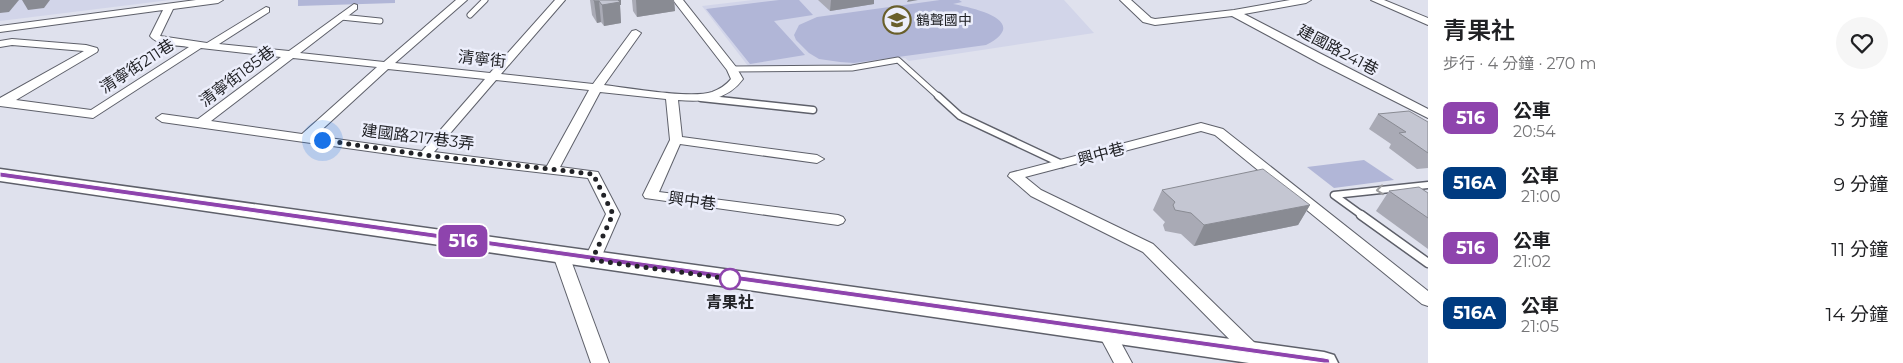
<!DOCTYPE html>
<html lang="zh-TW">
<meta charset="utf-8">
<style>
:root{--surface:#fff;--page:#f6f6f6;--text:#202124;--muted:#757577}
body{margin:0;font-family:Montserrat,"Noto Sans TC",sans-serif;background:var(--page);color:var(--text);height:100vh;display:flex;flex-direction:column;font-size:19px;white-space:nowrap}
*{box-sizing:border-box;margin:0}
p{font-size:16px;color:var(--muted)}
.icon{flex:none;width:28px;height:28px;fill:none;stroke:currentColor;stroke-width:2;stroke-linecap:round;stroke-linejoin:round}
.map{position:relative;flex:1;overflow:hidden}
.sheet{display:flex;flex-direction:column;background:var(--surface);width:475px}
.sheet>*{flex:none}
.badge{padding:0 10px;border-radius:8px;font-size:18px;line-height:32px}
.you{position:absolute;width:25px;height:25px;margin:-12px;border:4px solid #fff;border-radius:50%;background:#1a73e8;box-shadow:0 0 0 8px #1a73e833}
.map>.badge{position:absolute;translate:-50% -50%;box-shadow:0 0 0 2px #fff}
.round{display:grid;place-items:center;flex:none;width:52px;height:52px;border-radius:26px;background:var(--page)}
.head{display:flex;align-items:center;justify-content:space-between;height:85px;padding:0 15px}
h1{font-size:24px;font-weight:600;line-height:38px}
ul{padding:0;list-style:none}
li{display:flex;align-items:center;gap:15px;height:65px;padding:0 15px}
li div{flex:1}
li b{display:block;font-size:19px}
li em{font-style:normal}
li .badge{min-width:55px;font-weight:700;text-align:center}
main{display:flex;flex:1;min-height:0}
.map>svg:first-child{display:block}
</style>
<main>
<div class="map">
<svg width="1428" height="363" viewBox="0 0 1428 363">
<rect width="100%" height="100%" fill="#dfe1ed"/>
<g fill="#d2d5e9">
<path d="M0,0H170L0,21Z"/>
<path d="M753,0H1064L1094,33L909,61L905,58L854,66H748L702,6Z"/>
</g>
<g fill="#b1b6d7">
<path d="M298,0H395V3L298,6Z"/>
<path d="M779,0H799L813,15L774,21L805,55L750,64L706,9Z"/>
<path d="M940,0H959L962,2L953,4C974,8 1032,21 986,45L854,63L840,62L819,59L809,53L796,40L794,35L799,25L817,17Z"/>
<path d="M1364,160L1394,180L1334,188L1307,167Z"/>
</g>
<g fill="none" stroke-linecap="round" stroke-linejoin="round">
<g stroke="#5e606a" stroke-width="7">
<g id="service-far2">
<path d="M470,15L485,0"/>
<path d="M341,17L380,21"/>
<path d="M732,69L852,68L898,60L939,97"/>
</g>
</g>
<g stroke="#5e606a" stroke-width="9">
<g id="service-far1">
<path d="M938,96L960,116L1062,164"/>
<path d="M701,98L813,110"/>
<path d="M1363,216L1334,195L1428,185"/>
</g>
</g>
<g stroke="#5e606a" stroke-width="11">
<path id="service" d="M1361,215L1428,263"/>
</g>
<g stroke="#5e606a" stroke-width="2">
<g id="minor">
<path d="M196,0H223L218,3L173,9L160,36L207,43L266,7L269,8V12L219,44L289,51L354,4L357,5V9L300,53L384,62L456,0H467L395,63L490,73L555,0H565L501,74L593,84L632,31L636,30L641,33L604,85C629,88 691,99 712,92C720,89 726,85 731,79L727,70L673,0H683L736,67L743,79C727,101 703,102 678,100L682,137L817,155L824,159L817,163L680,144L659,192L838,215L843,217L845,220L843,223L838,225L645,198L643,195L670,140L666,99L600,92L560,167L598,172L620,214L600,260L598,264L592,265L586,264L584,260L606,214L588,178L425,159L162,122L156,118L162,114L198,119L281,57L201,48L93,118L0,106V98L84,51L12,45L0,47V41L12,39L86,45L97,48L98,50L97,52L16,100L91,110L189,47C177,45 158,46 150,36L163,10L0,32V26ZM293,58L377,67L302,134L211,121ZM388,69L485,79L422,151L315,136ZM496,80L589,90L547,166L434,152Z"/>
<path d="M1120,0H1131L1151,18L1155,19L1234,10L1290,0H1311L1306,3L1244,14L1428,109V118L1319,63L1232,16L1155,25L1143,22Z"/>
<path d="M1371,0H1384L1428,18V25Z"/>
<path d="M1201,123L1223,129L1428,291V306L1422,304L1215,135L1201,131L1025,177L1041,190L1153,244L1260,348L1263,353L1260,358L1254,360L1248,358L1143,252L1031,196L1008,176L1010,173Z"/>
<path d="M561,250L566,251L569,255L609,363H591L553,255L556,251Z"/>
<path d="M1107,326L1113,328L1132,363H1114L1098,333L1101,328Z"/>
</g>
</g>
<g stroke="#5e606a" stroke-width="3">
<path id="primary" d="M0,169L1324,352L1334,355L1338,363H1249L0,181Z"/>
</g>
<use href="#service-far2" stroke="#fff" stroke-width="5"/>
<use href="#service-far1" stroke="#fff" stroke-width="6"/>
<use href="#service" stroke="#fff" stroke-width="8"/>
<use href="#minor" fill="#fff" fill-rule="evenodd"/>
<use href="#primary" fill="#fff" fill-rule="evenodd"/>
</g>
<g fill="#a9aab5">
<path d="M590,0H621V5H620L621,23L604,26L601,22L597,23L592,15Z"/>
<path d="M632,0H674L675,11L637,17L633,11Z"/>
<path d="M818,0H874V4L830,11Z"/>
<path d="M1378,114L1428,122V168L1417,169L1389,148L1391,144L1369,129Z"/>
<path d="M1162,190L1310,205L1298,225L1194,246L1181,234L1165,231L1163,225L1165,222L1153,210Z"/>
<path d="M1389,191L1428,193V249L1376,211Z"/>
</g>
<g fill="#898b93">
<path d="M0,0H19L9,12L0,13Z"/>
<path d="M22,0H50L44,8L28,10Z"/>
<path d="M607,0H621V5H620L621,23L604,26L602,5Z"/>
<path d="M636,0H674L675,11L637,17Z"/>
<path d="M831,0H874V4L830,11Z"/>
<path d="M908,0H918L907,2Z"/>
<path d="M594,1H599L601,22L597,23Z"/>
<path d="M1310,205L1298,225L1194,246L1204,225Z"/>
</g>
<g fill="#c4c6d2" stroke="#898b93">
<path d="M594,0H618L620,2L602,5L599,1H594Z"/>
<path d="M1409,111L1428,122V153L1399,133L1406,132L1378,114Z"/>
<path d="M1263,169L1310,205L1204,225L1191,213L1175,210L1173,205L1175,202L1162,190Z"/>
<path d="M1419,187L1428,193V218L1389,191Z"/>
</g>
<defs><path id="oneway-chevron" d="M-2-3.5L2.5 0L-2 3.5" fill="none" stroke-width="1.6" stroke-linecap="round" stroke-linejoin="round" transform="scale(1.25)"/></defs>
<use stroke="#9c9c9e" href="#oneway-chevron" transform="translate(1380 190) rotate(174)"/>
<path fill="#8e44ad" stroke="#fff" d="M0,172L1324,358L1329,359L1330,363H1324L0,177Z"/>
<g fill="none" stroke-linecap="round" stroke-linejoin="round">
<path stroke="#222327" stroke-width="5" stroke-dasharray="0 9" d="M322,140L425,155L593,174L613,214L592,260L730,279"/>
</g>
<defs>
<g id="school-ring" transform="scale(1.4375)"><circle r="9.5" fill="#eceefb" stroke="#695f2b" stroke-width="1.5"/><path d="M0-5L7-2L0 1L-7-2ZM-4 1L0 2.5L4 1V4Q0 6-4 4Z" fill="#695f2b"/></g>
</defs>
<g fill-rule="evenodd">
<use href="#school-ring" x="897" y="20"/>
</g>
<circle fill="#fff" stroke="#8e44ad" stroke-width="2.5" cx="730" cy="279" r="10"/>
<g text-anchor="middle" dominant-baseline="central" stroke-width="5" stroke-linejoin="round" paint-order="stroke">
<g font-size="14" fill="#222327" stroke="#eceefb" text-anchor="start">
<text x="916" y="20">鶴聲國中</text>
</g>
<g font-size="16" fill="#222327" stroke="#eceefb">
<text transform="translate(1338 50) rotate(28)">建國路241巷</text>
<text transform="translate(482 59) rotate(6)">清寧街</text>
<text transform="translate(137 66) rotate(-33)">清寧街211巷</text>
<text transform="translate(237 76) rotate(-37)">清寧街185巷</text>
<text transform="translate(418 137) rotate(7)">建國路217巷3弄</text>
<text transform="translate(1101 154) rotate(-15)">興中巷</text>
<text transform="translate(692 201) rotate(8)">興中巷</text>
</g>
<g font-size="16" font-weight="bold" fill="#222327" stroke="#eceefb">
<text x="730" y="302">青果社</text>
</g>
</g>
</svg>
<div class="you" style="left:322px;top:140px"></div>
<b class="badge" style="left:463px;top:241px;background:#8e44ad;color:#fff">516</b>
</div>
<section class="sheet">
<div class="head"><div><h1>青果社</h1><p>步行 · 4 分鐘 · 270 m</p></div><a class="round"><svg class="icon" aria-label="heart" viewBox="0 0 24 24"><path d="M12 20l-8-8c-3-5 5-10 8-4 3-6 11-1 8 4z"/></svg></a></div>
<ul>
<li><span class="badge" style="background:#8e44ad;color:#fff">516</span><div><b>公車</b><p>20:54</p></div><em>3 分鐘</em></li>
<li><span class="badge" style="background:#003b80;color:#fff">516A</span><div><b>公車</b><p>21:00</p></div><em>9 分鐘</em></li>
<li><span class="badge" style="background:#8e44ad;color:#fff">516</span><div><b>公車</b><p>21:02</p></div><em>11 分鐘</em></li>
<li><span class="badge" style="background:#003b80;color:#fff">516A</span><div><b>公車</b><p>21:05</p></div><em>14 分鐘</em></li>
</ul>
</section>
</main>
